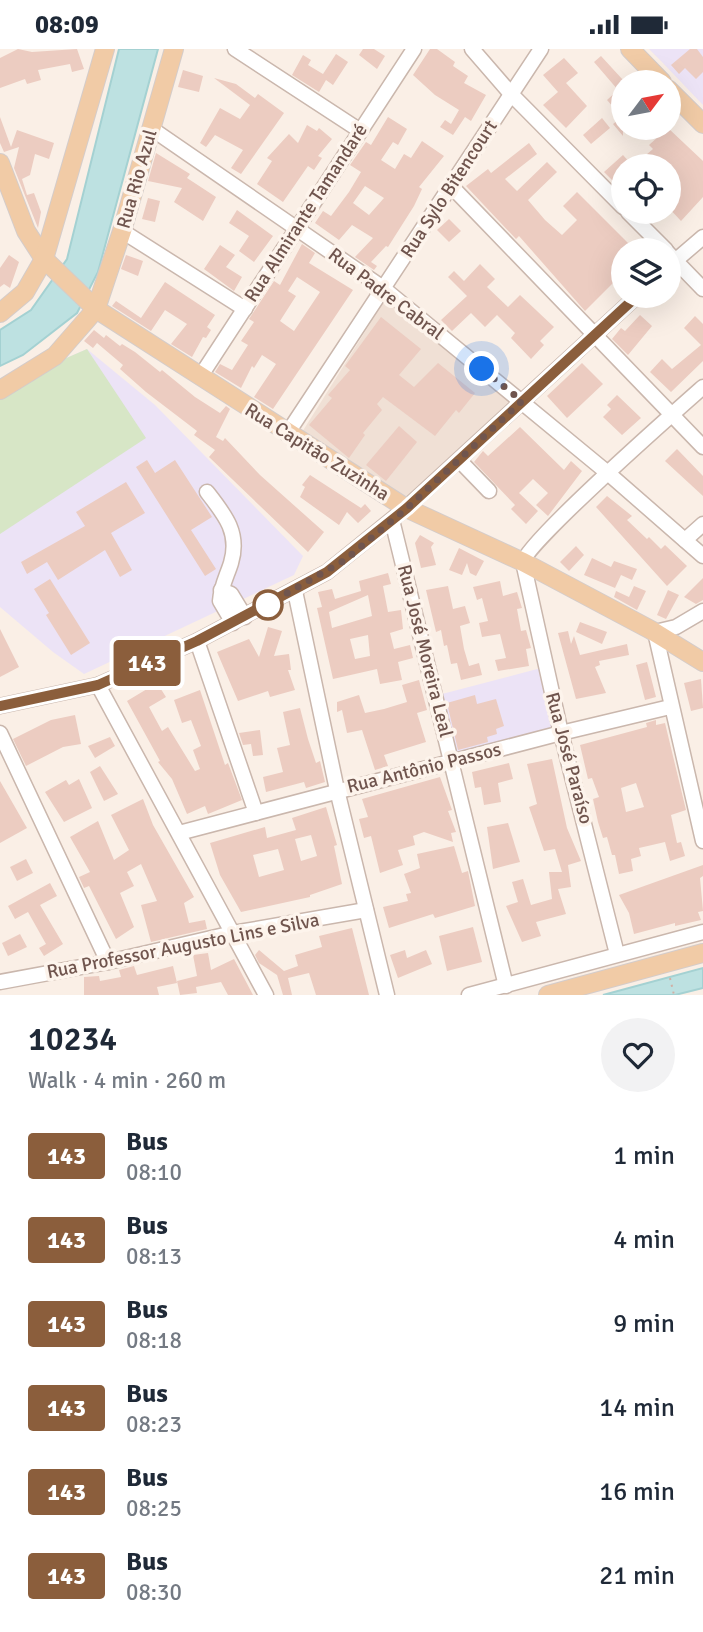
<!DOCTYPE html>
<meta charset="utf-8">
<style>
:root{--surface:#fff;--page:#f2f2f3;--text:#1f2937;--muted:#747a83}
body{margin:0;font-family:Signika,sans-serif;background:var(--page);color:var(--text);height:100vh;display:flex;flex-direction:column;font-size:26px;white-space:nowrap}
*{box-sizing:border-box;margin:0}
p{font-size:23px;color:var(--muted)}
.icon{flex:none;width:38px;height:38px;fill:none;stroke:currentColor;stroke-width:2;stroke-linecap:round;stroke-linejoin:round}
.map{position:relative;height:946px;overflow:hidden}
.side{display:flex;flex-direction:column;background:var(--surface);flex:1}
.side>*{flex:none}
.badge{padding:0 14px;border-radius:5px;font-size:24px;line-height:46px}
.needle{width:46px;rotate:58deg}
.buttons{position:absolute;left:611px;top:21px;display:grid;gap:14px}
.buttons a{display:grid;place-items:center;width:70px;height:70px;border-radius:50%;background:var(--surface);box-shadow:0 7px 28px #0002;font-size:35px}
.you{position:absolute;width:35px;height:35px;margin:-18px;border:5px solid #fff;border-radius:50%;background:#1a73e8;box-shadow:0 0 0 10px #1a73e833}
.map>.badge{position:absolute;translate:-50% -50%;box-shadow:0 0 0 4px #fff}
.round{display:grid;place-items:center;flex:none;width:74px;height:74px;border-radius:37px;background:var(--page)}
.head{display:flex;align-items:center;justify-content:space-between;height:119px;padding:0 28px}
h1{font-size:33px;font-weight:600;line-height:52px}
ul{padding:0;list-style:none}
li{display:flex;align-items:center;gap:21px;height:84px;padding:0 28px}
li div{flex:1}
li b{display:block;font-size:26px}
li em{font-style:normal}
li .badge{min-width:77px;font-weight:700;text-align:center}
.status{display:flex;justify-content:space-between;align-items:center;height:49px;padding:0 35px;background:var(--surface);direction:ltr}
.status svg{height:19px;fill:currentColor}
.map>svg:first-child{display:block}
</style>
<div class="status"><b>08:09</b><svg viewBox="0 0 49 12"><path d="M0 12V9h3v3zM5 12V6h3v6zM10 12V3h3v9zM15 12V0h3v12zM26 1h20v11H26zM47 4h2v5h-2z"/></svg></div>
<div class="map">
<svg width="703" height="946" viewBox="0 0 703 946">
<rect width="100%" height="100%" fill="#faefe6"/>
<path fill="#f0e0d5" d="M388,246L516,352L404,453L299,388Z"/>
<g fill="#ece3f6">
<path d="M649,0H703V56L661,12Z"/>
<path d="M87,300L155,356L303,507L294,526L84,625L53,603L0,558V338Z"/>
<path d="M541,619L553,679L458,705L442,645Z"/>
</g>
<path fill="#d7e6c6" d="M87,300L146,389L0,485V338Z"/>
<g fill="#bde1e1" stroke="#a4d1d2" stroke-width="2">
<path d="M119,0H158L98,223L77,264L23,306L0,317V281L31,261L67,210Z"/>
<path d="M703,919V939L675,946H603Z"/>
</g>
<g fill="#ecccc1" fill-rule="evenodd">
<path d="M18,0L32,3L77,0L84,20L72,23L70,15L38,21L41,31L27,35L25,30L0,39V9Z"/>
<path d="M363,0H374L385,7L377,20L359,6Z"/>
<path d="M430,0H437L455,13L453,17L468,27L464,34L486,46L471,72L465,68L453,86L440,78L445,71L451,75L459,61L435,46L413,26Z"/>
<path d="M690,0H697L703,8V23L696,30L685,19L679,25L671,16Z"/>
<path d="M336,5L348,13L333,36L326,31L319,43L292,26L303,6L311,11L308,16L323,25Z"/>
<path d="M601,7L623,31V87L613,75L622,68L607,51L618,41L594,13Z"/>
<path d="M564,9L578,24L566,34L587,57L566,79L543,56L558,43L543,26Z"/>
<path d="M183,21L203,27L199,43L178,38Z"/>
<path d="M214,29L236,35L255,49L258,45L284,64L241,125L231,119L243,101L215,86L206,98L200,94L220,59L240,70L250,56Z"/>
<path d="M0,68L11,98L17,81L54,94L49,110L35,105L30,126L22,130L27,146L34,144L41,163L38,179L14,119L19,98L4,103L0,94Z"/>
<path d="M388,68L407,80L398,96L393,93L381,111L395,120L404,105L411,109L422,92L444,107L419,138L422,140L414,157L388,198L386,197L371,213L377,217L374,221L355,208L373,189L352,176L339,191L315,174L323,162L331,167L349,143L361,123L350,116L366,93L371,96ZM365,137L384,149L369,166L353,154Z"/>
<path d="M602,69L610,79L591,95L583,86Z"/>
<path d="M307,76L317,82L319,79L332,90L318,107L322,109L314,121L308,117L283,153L257,135L272,112L267,109L289,85L298,94Z"/>
<path d="M668,79L703,112V148L681,172L668,158V154L679,144L668,133V117H633L653,100L649,96Z"/>
<path d="M529,94L537,105L505,130L517,142L547,113L557,123L528,151L545,171L562,186L577,171L563,157L577,143L635,201H623V224L585,262L519,187L516,190L466,137L488,120L491,124Z"/>
<path d="M156,104L190,125L187,129L216,148L203,172L174,153L182,139L148,132Z"/>
<path d="M623,106L631,115L623,117V142L604,123Z"/>
<path d="M148,149L160,152L155,173L142,170Z"/>
<path d="M237,161L273,187L254,213L239,202L249,187L229,174Z"/>
<path d="M449,170L461,182L449,193L437,181Z"/>
<path d="M302,195L315,204L309,214L353,241L273,360L254,348L276,315L262,306L254,319L252,317L241,339L215,323L220,315L232,321L248,296L241,292L254,273L249,270L274,232L280,236ZM297,228L320,243L294,282L280,272L296,247L288,242Z"/>
<path d="M220,196L235,206L226,218L242,228L234,242L204,220Z"/>
<path d="M9,206L19,213L10,239L4,235L0,238V219Z"/>
<path d="M126,206L143,212L138,227L121,220Z"/>
<path d="M480,215L495,230L487,238L508,258L520,246L554,278L540,292L544,296L531,310L511,289L515,284L497,266L485,278L471,264L452,282L441,271L467,247L448,228L454,222L464,232Z"/>
<path d="M165,233L215,266L207,278L211,281L206,289L203,288L192,308L171,295L187,275L165,261L151,282L112,257L116,252L141,269Z"/>
<path d="M640,266L652,277L628,306L612,290L621,279L625,282Z"/>
<path d="M695,267L703,275V312L671,343L650,323L662,310L672,320L701,296L684,279Z"/>
<path d="M381,268L421,300L399,326L414,338L438,314L475,344L459,364L456,361L435,387L383,348L377,355L382,361L363,384L365,386L349,409L309,376L332,349L328,346L350,321L345,317Z"/>
<path d="M94,281L104,289L106,286L120,297L122,295L135,303L160,323L162,321L195,348L220,364L226,357L230,360L216,388L223,392L225,389L260,426L324,483L308,503L209,408L215,401L194,386L197,382L146,343L120,320L123,316L97,294L93,299L84,292Z"/>
<path d="M582,314L603,335L567,369L547,347Z"/>
<path d="M617,346L641,369L622,386L603,368L611,360L607,356Z"/>
<path d="M399,377L417,393L386,432L366,416Z"/>
<path d="M520,378L564,421L571,412L582,422L548,467L536,456L548,444L533,430L519,444L538,462L526,475L511,460L515,456L474,413L483,402L488,407Z"/>
<path d="M677,400L703,427V447L665,412Z"/>
<path d="M147,411L155,424L175,411L212,468L191,481L216,520L205,527L136,418Z"/>
<path d="M310,426L361,459L365,455L371,462L358,474L347,463L339,476L300,448L305,438L302,436Z"/>
<path d="M126,433L145,464L111,484L132,521L120,528L105,501L58,531L47,513L27,525L21,513L85,477L76,463Z"/>
<path d="M607,447L632,467L627,471L647,490L649,488L661,500L665,496L687,517L667,537L596,458Z"/>
<path d="M420,486L434,494L431,498L436,516L421,519L415,494Z"/>
<path d="M576,497L584,506L569,522L560,513Z"/>
<path d="M459,499L484,512L476,527L470,524L467,514L462,526L449,521Z"/>
<path d="M592,509L611,518L614,512L637,520L632,531L621,526L615,539L584,526Z"/>
<path d="M388,524L391,535L383,537L388,563L401,561L403,580L390,584L394,600L410,596L413,609L398,613L402,631L380,635L377,620L333,630L317,559L322,558L318,543L332,540L335,550L361,542L359,532ZM368,546L372,567L332,579L329,563ZM368,586L370,607L355,610L350,590Z"/>
<path d="M703,529V551L696,555L684,548Z"/>
<path d="M50,530L90,594L71,606L46,566L49,564L34,540Z"/>
<path d="M500,532L503,547L517,543L522,559L517,560L521,582L526,581L531,599L526,600L529,617L498,622L495,611L506,609L500,585L482,588L479,574L488,572L482,549L477,551L473,538Z"/>
<path d="M448,537L453,560L465,557L470,574L460,577L464,600L469,617L479,614L482,626L461,631L457,614L451,615L447,596L444,597L441,581L436,583L426,541Z"/>
<path d="M634,537L646,542L637,561L614,548L616,542L629,548Z"/>
<path d="M668,541L679,546L666,570L657,566Z"/>
<path d="M580,573L607,583L602,595L576,583Z"/>
<path d="M268,578L282,582L274,607L289,605L291,621H288L295,641L270,648L268,642L238,652L217,603L249,590L259,608Z"/>
<path d="M0,580L19,618L0,628Z"/>
<path d="M568,582L571,595L574,587L580,606L627,595L629,606L599,612L600,616L595,618L606,644L576,650L558,584Z"/>
<path d="M647,613L656,648L645,651L636,616Z"/>
<path d="M701,630L703,659L691,662L684,634Z"/>
<path d="M419,631L427,661L417,664L426,693L384,706L388,717L375,721L362,681L347,684L342,661L337,663V653L359,646L365,664L384,660L407,653L402,636Z"/>
<path d="M157,634L166,648L149,658L162,682L168,678L195,722L200,720L193,701L201,697L191,671L182,674L174,651L200,641L225,716L228,714L242,751L208,765L205,757L187,765L172,730L158,713L160,712L127,652Z"/>
<path d="M475,646L477,655L496,650L504,677L496,680L497,685L487,688L488,693L458,701L447,654Z"/>
<path d="M300,659L308,690L316,714L320,712L325,733L306,739L304,733L266,743L263,728L283,723L277,699L290,696L283,663Z"/>
<path d="M75,666L81,695L63,698L26,717L13,690L51,671Z"/>
<path d="M656,671V676L665,674L686,761L671,766L677,794L681,793L685,807L670,812L665,793L639,799L641,807L631,810L633,822L619,825L615,806H612L607,788L603,789L598,773L593,750L599,748L592,729L588,730L580,696L647,678L646,674ZM636,734L644,758L626,763L621,739Z"/>
<path d="M260,681L263,706L253,707L251,695L243,696L239,684Z"/>
<path d="M110,688L115,697L95,709L88,697Z"/>
<path d="M552,710L567,779L581,812L568,816L571,838L558,840L566,865L536,873L541,887L522,893L506,857L518,853L512,833L523,830L531,856L552,850L549,823H562L555,800L544,802L529,758L537,755L527,715Z"/>
<path d="M509,714L513,730L498,734L501,753L484,756L481,738L475,739L472,723Z"/>
<path d="M100,717L118,745L104,752L90,723Z"/>
<path d="M440,728L452,761L448,762L456,783L451,784L453,793L424,783L413,787L415,796L398,801L403,816L380,824L371,787L364,789L359,770L368,768L362,750Z"/>
<path d="M79,730L92,759L64,773L45,743L66,731L69,736Z"/>
<path d="M0,732L27,779L0,794Z"/>
<path d="M143,750L153,776L194,848L184,854L189,874L205,871L207,880L151,893L141,856L157,852L141,815L127,823L134,837L120,844L134,878L116,890L89,837L84,839L79,828L90,823L70,788L98,772L114,811L129,801L111,766Z"/>
<path d="M326,758L337,796L334,797L342,835L310,846V848L241,863L220,826L210,794L265,778L267,789L296,781L292,769ZM311,786L317,807L301,812L295,790ZM278,800L284,821L259,828L253,806Z"/>
<path d="M508,774L520,813L493,820L487,778Z"/>
<path d="M454,797L462,824L468,822L475,857L435,869L433,865L389,879L383,858L408,852L406,845L411,844L404,825L420,819L417,805Z"/>
<path d="M26,810L33,824L17,832L10,818Z"/>
<path d="M703,816V827L700,829L703,862L698,863L701,871L675,877V874L634,885L629,864L619,846Z"/>
<path d="M50,834L57,847L40,856L63,895L44,907L39,899L46,895L28,863L15,870L8,857Z"/>
<path d="M473,878L482,913L447,922L439,887Z"/>
<path d="M352,879L369,946H316L309,924L288,929L292,946H283L277,926L259,914L255,906L259,901L284,922L298,917L295,906L322,898L319,887Z"/>
<path d="M20,885L27,898L8,907L2,894Z"/>
<path d="M405,901L407,909L426,901L432,915L398,929L390,906Z"/>
<path d="M208,904L211,921L234,910L253,946H228L221,933L196,938L197,944L180,946L177,932L197,927L193,906Z"/>
<path d="M134,917L137,926L173,917L177,934L157,938L159,946H84V928L99,927L100,932L121,928L119,921Z"/>
</g>
<g fill="none" stroke-linecap="round" stroke-linejoin="round">
<g stroke="#cab7ad" stroke-width="17">
<g id="minor">
<path d="M235,0L359,81"/>
<path d="M472,0L511,45L623,158"/>
<path d="M152,80L383,239L609,425L703,507"/>
<path d="M452,138L703,398"/>
<path d="M628,163L666,201"/>
<path d="M122,182L245,260"/>
<path d="M668,204L703,240"/>
<path d="M668,218L703,188"/>
<path d="M200,328L414,0"/>
<path d="M287,385L541,0"/>
<path d="M459,411L489,442"/>
<path d="M207,443C225,466 240,484 231,514C227,527 221,537 220,552L233,574"/>
<path d="M392,471L506,937"/>
<path d="M685,491L703,475"/>
<path d="M221,541L231,545L245,568"/>
<path d="M295,542L337,741L387,946"/>
<path d="M703,562L676,578L655,583L703,792"/>
<path d="M197,592L256,764"/>
<path d="M98,636L266,946"/>
<path d="M0,657L98,636L197,592L327,523L406,459L637,247"/>
<path d="M0,684L108,913"/>
<path d="M179,784L561,684L670,658"/>
<path d="M617,905L561,684L523,513C527,493 677,361 703,338"/>
<path d="M0,933L108,913L233,884L366,861"/>
<path d="M469,946L703,883"/>
</g>
</g>
<g stroke="#d4ccca" stroke-width="20">
<g id="major">
<path d="M630,0L662,33"/>
<path d="M668,40L703,75"/>
<path d="M0,114L26,182L44,210L96,260L406,459L523,513L651,581L703,613"/>
<path d="M0,264L25,243L44,210L105,0"/>
<path d="M0,341L55,307L96,260L122,182L174,0"/>
<path d="M548,946L703,904"/>
</g>
</g>
<path stroke="#d1afa4" stroke-width="2" stroke-dasharray="2 5" stroke-linecap="butt" d="M670,929L674,946"/>
<use href="#minor" stroke="#fff" stroke-width="14"/>
<use href="#major" stroke="#f1cba6" stroke-width="18"/>
</g>
<g fill="none" stroke-linecap="round" stroke-linejoin="round">
<g stroke="#fff" stroke-width="16">
<path id="line" d="M0,657L98,636L197,592L327,523L407,459L637,247"/>
</g>
<use href="#line" stroke="#8b5e3c" stroke-width="10"/>
<path stroke="#70554e" stroke-width="7" stroke-dasharray="0 12.6" d="M268,556L261,559L345,511L407,459L522,352L482,320"/>
</g>
<circle fill="#fff" stroke="#8b5e3c" stroke-width="3.5" cx="268" cy="556" r="14"/>
<g text-anchor="middle" dominant-baseline="central" stroke-width="7" stroke-linejoin="round" paint-order="stroke">
<g font-size="19" fill="#70554e" stroke="#fdf4ec">
<text transform="translate(137 130) rotate(-74)">Rua Rio Azul</text>
<text transform="translate(449 140) rotate(-57)">Rua Sylo Bitencourt</text>
<text transform="translate(306 164) rotate(-57)">Rua Almirante Tamandaré</text>
<text transform="translate(386 245) rotate(37)">Rua Padre Cabral</text>
<text transform="translate(317 403) rotate(32)">Rua Capitão Zuzinha</text>
<text transform="translate(425 602) rotate(76)">Rua José Moreira Leal</text>
<text transform="translate(569 709) rotate(75)">Rua José Paraíso</text>
<text transform="translate(424 719) rotate(-14)">Rua Antônio Passos</text>
<text transform="translate(183 897) rotate(-11)">Rua Professor Augusto Lins e Silva</text>
</g>
</g>
</svg>
<div class="buttons">
<a><svg class="needle" viewBox="-14 -14 28 28"><path d="M0-13l5 13h-10z" fill="#e53935"/><path d="M0 13l5-13h-10z" fill="#747a83"/></svg></a>
<a><svg class="icon" aria-label="locate" viewBox="0 0 24 24"><circle cx="12" cy="12" r="6"/><path d="M12 2v4M12 18v4M2 12h4M18 12h4"/></svg></a>
<a><svg class="icon" aria-label="layers" viewBox="0 0 24 24"><path d="M12 4l9 5-9 5-9-5zM3 14l9 5 9-5"/></svg></a>
</div>
<div class="you" style="left:482px;top:320px"></div>
<b class="badge" style="left:147px;top:614px;background:#8b5e3c;color:#fff">143</b>
</div>
<section class="side">
<div class="head"><div><h1>10234</h1><p>Walk · 4 min · 260 m</p></div><a class="round"><svg class="icon" aria-label="heart" viewBox="0 0 24 24"><path d="M12 20l-8-8c-3-5 5-10 8-4 3-6 11-1 8 4z"/></svg></a></div>
<ul>
<li><span class="badge" style="background:#8b5e3c;color:#fff">143</span><div><b>Bus</b><p>08:10</p></div><em>1 min</em></li>
<li><span class="badge" style="background:#8b5e3c;color:#fff">143</span><div><b>Bus</b><p>08:13</p></div><em>4 min</em></li>
<li><span class="badge" style="background:#8b5e3c;color:#fff">143</span><div><b>Bus</b><p>08:18</p></div><em>9 min</em></li>
<li><span class="badge" style="background:#8b5e3c;color:#fff">143</span><div><b>Bus</b><p>08:23</p></div><em>14 min</em></li>
<li><span class="badge" style="background:#8b5e3c;color:#fff">143</span><div><b>Bus</b><p>08:25</p></div><em>16 min</em></li>
<li><span class="badge" style="background:#8b5e3c;color:#fff">143</span><div><b>Bus</b><p>08:30</p></div><em>21 min</em></li>
</ul>
</section>
